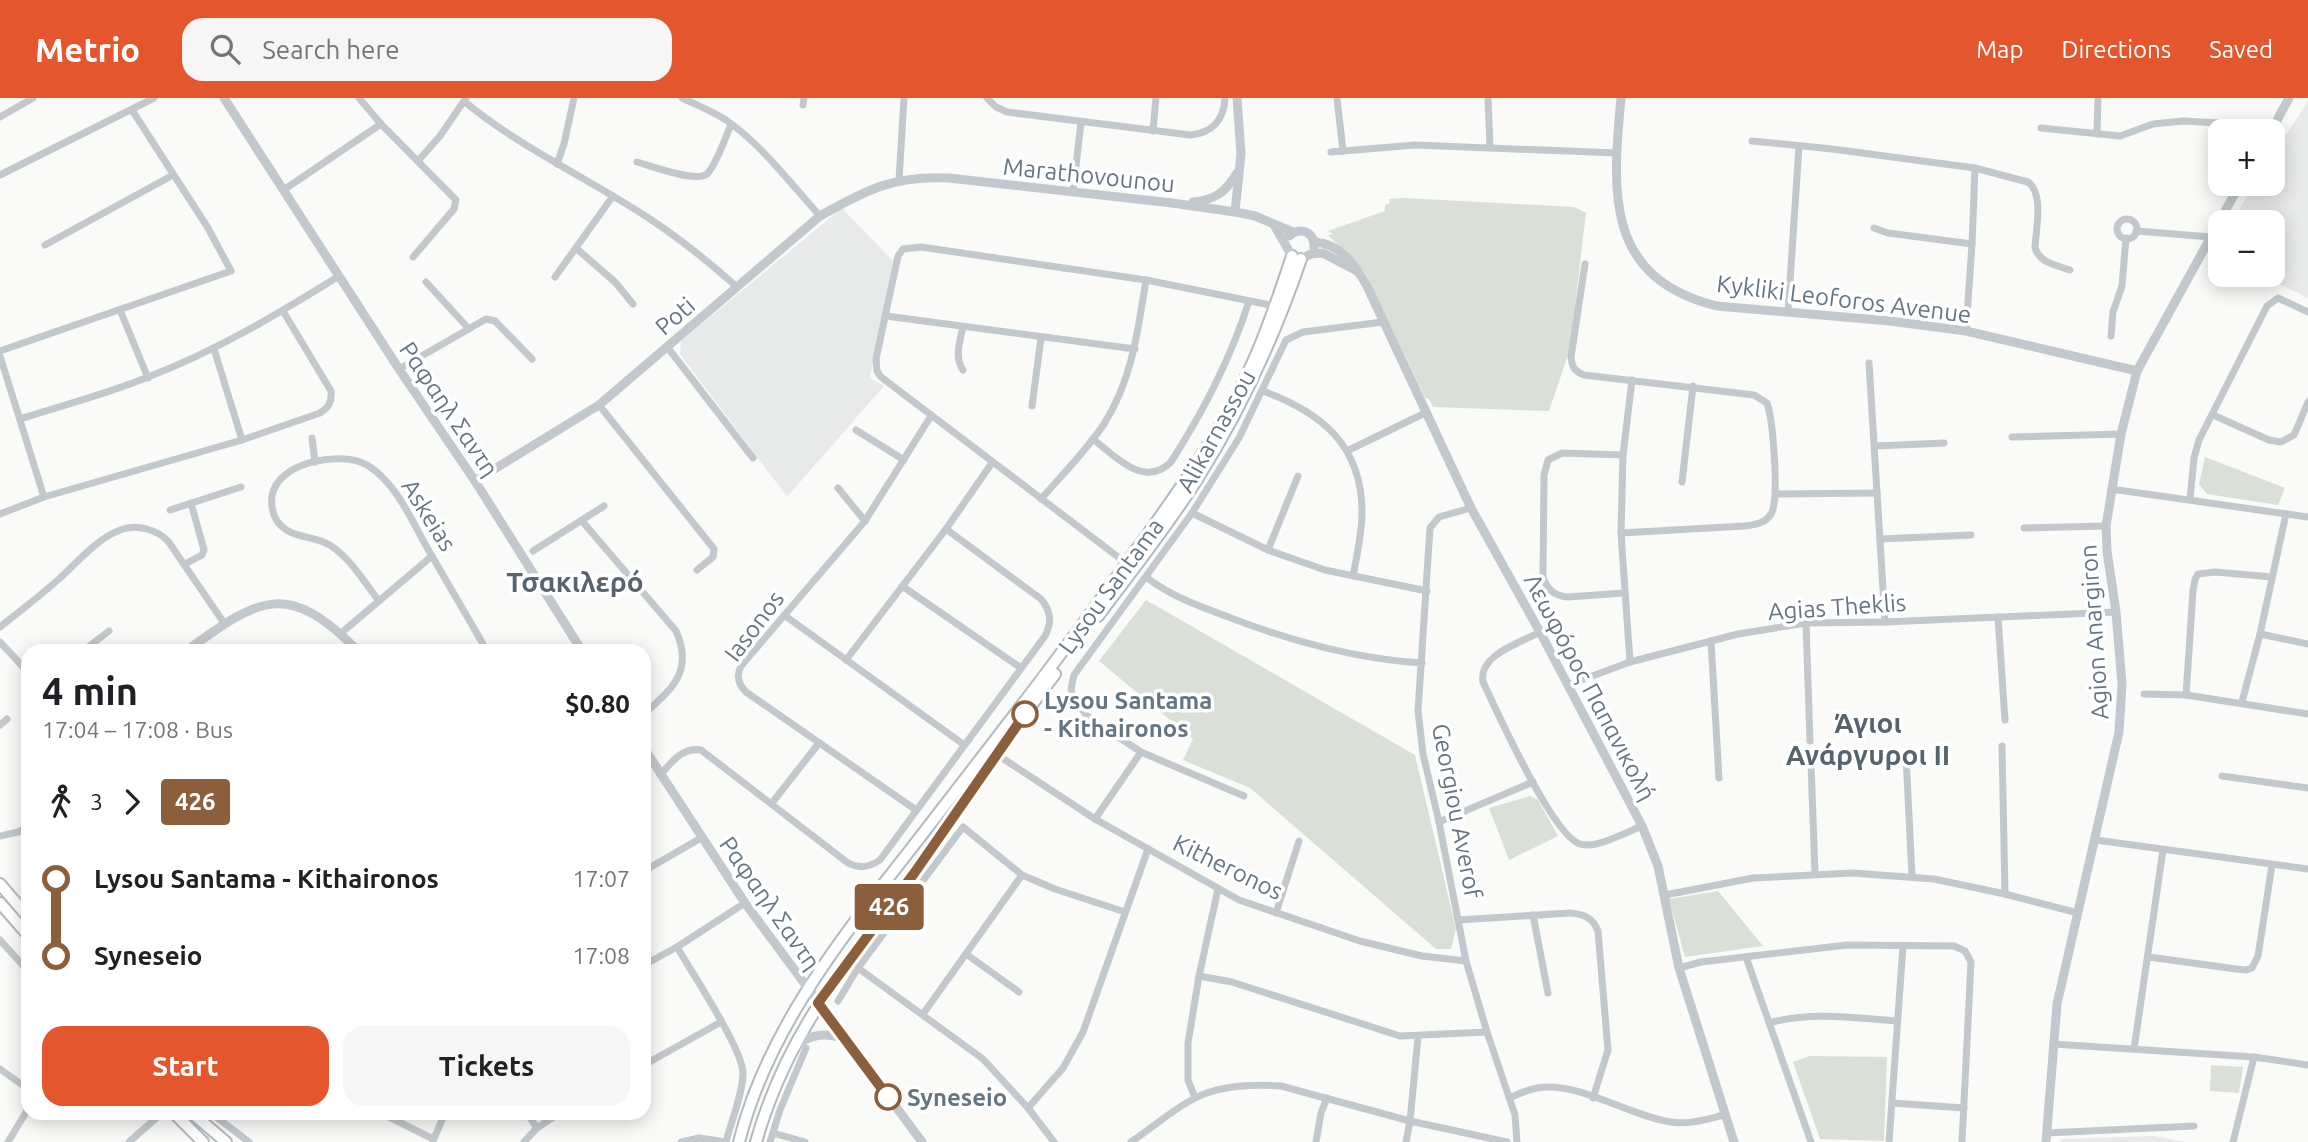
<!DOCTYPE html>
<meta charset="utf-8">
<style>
:root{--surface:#fff;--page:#f6f6f6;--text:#202124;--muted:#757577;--accent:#e4572e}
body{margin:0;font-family:Ubuntu,sans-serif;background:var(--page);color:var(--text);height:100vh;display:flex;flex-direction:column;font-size:26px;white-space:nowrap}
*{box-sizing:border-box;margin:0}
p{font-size:23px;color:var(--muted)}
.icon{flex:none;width:38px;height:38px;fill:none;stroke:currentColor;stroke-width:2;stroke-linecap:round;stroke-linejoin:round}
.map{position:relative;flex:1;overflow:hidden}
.side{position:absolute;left:21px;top:546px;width:630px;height:476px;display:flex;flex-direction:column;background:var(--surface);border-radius:21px;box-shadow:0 4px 18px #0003}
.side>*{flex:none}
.badge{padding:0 14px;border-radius:5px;font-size:24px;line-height:46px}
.fabs{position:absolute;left:2208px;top:21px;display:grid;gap:14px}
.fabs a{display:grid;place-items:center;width:77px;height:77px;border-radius:14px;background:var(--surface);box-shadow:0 4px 18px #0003;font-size:35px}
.map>.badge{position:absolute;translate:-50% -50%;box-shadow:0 0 0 4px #fff}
.legs{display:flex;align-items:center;gap:10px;height:77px;padding:0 21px;font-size:23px}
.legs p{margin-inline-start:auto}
.overview{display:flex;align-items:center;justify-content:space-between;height:119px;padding:0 21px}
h1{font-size:38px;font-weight:600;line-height:52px}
.button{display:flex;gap:14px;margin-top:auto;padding:14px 21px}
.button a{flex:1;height:80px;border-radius:21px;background:var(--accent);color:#fff;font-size:28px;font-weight:600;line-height:80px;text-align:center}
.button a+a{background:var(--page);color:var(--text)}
ul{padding:0 21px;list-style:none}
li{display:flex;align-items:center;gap:24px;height:77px;font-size:26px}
li i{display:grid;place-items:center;width:10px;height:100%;margin:0 9px;background:currentColor}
li i::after{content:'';width:18px;height:18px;margin:-9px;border:5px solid;border-radius:50%;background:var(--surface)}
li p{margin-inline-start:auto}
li:first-child i{background:linear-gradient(#0000 50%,currentColor 0)}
li:last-child i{background:linear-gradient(currentColor 50%,#0000 0)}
header{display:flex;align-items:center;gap:42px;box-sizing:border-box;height:98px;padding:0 35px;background:var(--accent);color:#fff}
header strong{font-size:33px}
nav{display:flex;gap:38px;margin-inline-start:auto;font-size:24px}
.search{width:490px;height:63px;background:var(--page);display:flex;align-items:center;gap:18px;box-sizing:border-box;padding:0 24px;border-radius:21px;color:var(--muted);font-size:26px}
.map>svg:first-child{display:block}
</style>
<header>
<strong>Metrio</strong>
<div class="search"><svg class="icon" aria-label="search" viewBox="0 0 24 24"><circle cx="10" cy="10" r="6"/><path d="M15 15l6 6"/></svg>Search here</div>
<nav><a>Map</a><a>Directions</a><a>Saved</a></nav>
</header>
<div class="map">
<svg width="2308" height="1044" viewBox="0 0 2308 1044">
<rect width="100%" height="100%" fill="#fafaf8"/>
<g fill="#e8e9e9">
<path d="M2308,3V200L2261,177H2273V124H2231L2255,86H2273V57Z"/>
<path d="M842,110L893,163L870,280L884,288L787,399L680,256L681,243Z"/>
<path d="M2155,1038L2185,1044H2061V1041Z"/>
</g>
<g fill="#dadfd7">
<path d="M1404,100L1574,109L1586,115L1570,251L1549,313L1433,309L1429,301L1425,300L1366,176L1328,137L1333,136L1328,133L1385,113V107L1390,105L1389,101Z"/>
<path d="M2205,359L2285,390L2278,407L2207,396L2199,386Z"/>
<path d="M1146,502L1415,657L1456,831L1451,851H1436L1250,690L1183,662L1193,641L1099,563Z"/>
<path d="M1530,698L1538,702L1558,738L1509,762L1489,710Z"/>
<path d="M1718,793L1763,848L1685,859L1669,801Z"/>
<path d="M1810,958L1887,959L1884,1043L1820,1041L1793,964Z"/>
<path d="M2211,967L2243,969L2239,995L2210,993Z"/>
</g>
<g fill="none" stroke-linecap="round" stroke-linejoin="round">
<g stroke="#b3babf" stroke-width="14">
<g id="secondary">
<path d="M1098,518C1131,474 1166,430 1196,383C1241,312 1274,240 1301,161"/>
<path d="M0,786L28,819"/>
<path d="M0,805L28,837"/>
<path d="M174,1015L203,1044"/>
<path d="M192,1015L226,1044"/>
<path d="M739,1044C770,921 855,824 931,725C999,637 1067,550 1131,459C1178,395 1224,330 1256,257C1270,225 1281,191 1292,158"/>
<path d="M756,1044C787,934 848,865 913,775C941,736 967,696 995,657C1014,629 1035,603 1055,576"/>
</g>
</g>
<g stroke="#c3c8cc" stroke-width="7">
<path d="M359,0L381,26L456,102L454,111L413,159"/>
<path d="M682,0C697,7 712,13 726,22C762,47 791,86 820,118"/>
<path d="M987,0L996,9L1007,14L1190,37C1212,35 1224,22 1225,0"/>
<path d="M1337,0L1343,53"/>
<path d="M1488,0L1490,49"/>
<path d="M465,4C521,50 587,80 647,119C679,140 709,164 737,189"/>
<path d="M803,7L804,0"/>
<path d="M0,19L33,0"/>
<path d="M2041,30L2120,38L2153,26L2183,23L2274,28"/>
<path d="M1153,33L1156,0"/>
<path d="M2097,36L2098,0"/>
<path d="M1752,43L1832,51L1975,70L2028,84C2044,95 2036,131 2035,150C2040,165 2056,167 2070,172"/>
<path d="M1331,54L1415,47L1616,55"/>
<path d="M418,63L440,38L466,0"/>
<path d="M637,64C651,68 696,85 707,76C716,67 726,39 731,26"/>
<path d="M557,66L564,46L574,0"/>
<path d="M0,77L154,0"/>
<path d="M899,82L904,0"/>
<path d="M285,91L381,26"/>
<path d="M1073,94L1081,24"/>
<circle cx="2127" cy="131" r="10"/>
<path d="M1874,130L1888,135L1972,146"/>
<path d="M2136,133L2211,139"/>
<path d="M45,147L173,77"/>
<path d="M577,151L615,184L633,206"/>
<path d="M1585,166L1571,259C1572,269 1574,273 1584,277L1754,297L1767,305C1773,322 1779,398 1772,414C1767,425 1755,427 1744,428L1621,435"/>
<path d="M555,179L613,98"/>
<path d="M426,184L469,231"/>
<path d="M120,212L148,280"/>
<path d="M1788,214L1799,48"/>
<path d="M886,218L1135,251"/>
<path d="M963,229C960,243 954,259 963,272"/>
<path d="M1966,233L1972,146L1975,70"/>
<path d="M2111,238L2113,214L2122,188L2126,140"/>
<path d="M668,250L753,360"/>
<path d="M214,251L242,342"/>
<path d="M0,253L231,173L208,130L132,12"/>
<path d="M0,258L44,399"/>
<path d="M1869,265L1885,524"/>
<path d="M399,271L486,221L495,223L532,261"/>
<path d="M1263,293C1321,314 1362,347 1362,414C1362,435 1357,457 1353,478"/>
<path d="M599,307L714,451L713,459L697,472"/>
<path d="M1032,308L1041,240"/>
<path d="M2213,317L2269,342L2281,344L2294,337L2308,304"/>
<path d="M20,321C63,307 107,296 148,279C216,253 278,216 339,178"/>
<path d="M856,332L904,362"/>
<path d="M2012,339L2121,336"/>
<path d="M312,340L315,364"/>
<path d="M1093,341C1115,358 1144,391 1171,364C1203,314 1231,260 1249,203"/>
<path d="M1876,348L1944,345"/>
<path d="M1347,353L1425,315"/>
<path d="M1623,357L1562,355L1548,362L1544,377L1543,478C1546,491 1555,498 1568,499L1624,495"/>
<path d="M1682,384L1693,288"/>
<path d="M838,390L865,423"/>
<path d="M2111,391L2308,419"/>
<path d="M1776,396L1877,395"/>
<path d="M1041,401C1062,377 1086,353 1104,326C1132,282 1138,232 1146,182"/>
<path d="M2190,401L2194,360L2199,342L2267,208L2278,200L2308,214"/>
<path d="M1471,410L1439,419L1430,430L1418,613L1423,656L1439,724L1466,863L1487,934L1515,1017L1517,1044"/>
<path d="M170,412L241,389"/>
<path d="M1192,415L1268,452L1325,472L1427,493"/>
<path d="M0,416L44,399L242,342L320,315C329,309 332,304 331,293L283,213"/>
<path d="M582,423L676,533C694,573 672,591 644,616"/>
<path d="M2024,430L2106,428"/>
<path d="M1880,441L1971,437"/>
<path d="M1268,452L1298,378"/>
<path d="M533,453L604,408"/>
<path d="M185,466L202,457L204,452L191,405"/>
<path d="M1130,468L881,279L877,273L876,261L898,158L903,151L921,149L1146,182L1275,208"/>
<path d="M1146,479C1169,497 1196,507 1223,517C1287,542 1353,561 1422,565"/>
<path d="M902,488L1021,570"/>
<path d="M379,503C365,485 352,463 334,450C317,436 291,443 277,423C272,415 271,407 272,398C277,364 341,352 367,367C397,385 412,424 429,453C447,484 465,515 483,546"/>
<path d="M784,517L963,646"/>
<path d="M1998,519L2005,622"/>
<path d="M1806,525L1810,643"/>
<path d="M0,529C20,513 40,498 59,481C78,464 98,439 123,431C138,426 157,432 168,443L224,525"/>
<path d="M1540,534C1520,545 1478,557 1483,584C1497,614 1553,738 1580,746C1596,751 1627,734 1642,728"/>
<path d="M340,536L432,458"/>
<path d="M2260,536L2308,546"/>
<path d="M1711,543L1719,680"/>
<path d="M0,544L28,574"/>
<path d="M83,553L109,533"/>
<path d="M846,562L946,431L992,365"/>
<path d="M1630,564L1621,435L1623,357L1632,282"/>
<path d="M1568,587L1630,564L1738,536L1806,525L1885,524L2116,514"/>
<path d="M2144,596L2186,597L2308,616"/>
<path d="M2186,597L2193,493L2195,481L2198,476L2215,474L2272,479"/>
<path d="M2242,604L2260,536L2286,416"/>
<path d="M0,627L7,621"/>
<path d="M2002,648L2005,796"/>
<path d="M993,654L1095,721L1239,802L1360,843L1422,858L1466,863"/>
<path d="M1906,658L1912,778"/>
<path d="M1811,666L1815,775"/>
<path d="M660,677C672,664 682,649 701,652L848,765C859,771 870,769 880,762L1045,538C1052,524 1051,513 1041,501L946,431"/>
<path d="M2222,678L2308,690"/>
<path d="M1244,698L1141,654L1087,618L1073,599L1071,591L1074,577L1192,415L1239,340L1286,242L1303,234L1383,224"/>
<path d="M772,705L819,645"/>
<path d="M916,712L746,594C738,586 736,578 741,568L865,423L931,318"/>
<path d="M1095,721L1141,654"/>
<path d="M1439,724L1533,684"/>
<path d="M0,738L18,734L28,729"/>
<path d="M2096,742L2308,771"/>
<path d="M644,773L701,740"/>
<path d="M1665,797L1753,780L1852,775L1934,781L2005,796L2078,815"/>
<path d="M1276,815L1299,743"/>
<path d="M1533,817L1548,895"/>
<path d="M1458,822L1570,815C1584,816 1593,820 1598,833L1608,952L1593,1000"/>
<path d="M0,842L28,873"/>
<path d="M677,849C691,873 743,952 743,975C743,995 731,1024 726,1044"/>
<path d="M966,856L1019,894"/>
<path d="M1746,859L1811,1044"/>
<path d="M2149,859L2236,871L2246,872L2252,870L2258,858L2272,767"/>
<path d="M644,867L677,849L745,805"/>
<path d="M858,870L983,961L1028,1010L1054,1044"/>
<path d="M1679,870L1701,864L1847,847L1954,848L1965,853L1971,864L1962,1044"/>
<path d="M1199,878L1232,884L1400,938L1487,934"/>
<path d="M838,903L858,870L963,729L1022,777L1055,791L1125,814"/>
<path d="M923,916L1022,777"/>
<path d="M1769,925C1811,913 1855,920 1897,923"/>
<path d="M2053,946L2254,959L2308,967"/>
<path d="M2134,951L2163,752"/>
<path d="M644,967L721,924"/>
<path d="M0,971L28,991"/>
<path d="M1195,1000L1188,982V945L1199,878L1218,791"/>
<path d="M1509,1000C1521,995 1533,989 1546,989C1587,988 1630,1018 1671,1024C1689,1027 1707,1021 1724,1017"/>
<path d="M1892,1005L1964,1010"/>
<path d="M1028,1010L1063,970L1083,934L1148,751"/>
<path d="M211,1015L249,1044"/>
<path d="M381,1015L433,1041"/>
<path d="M527,1015L537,1030"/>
<path d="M773,1035L805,1044"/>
<path d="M2046,1035L2194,1028"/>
<path d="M433,1043L445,1015"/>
<path d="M8,1044L28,1011"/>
<path d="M129,1044L162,1015"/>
<path d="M524,1044L537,1030L559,1015"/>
<path d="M681,1044L699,1040L726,1044"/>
<path d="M770,1044L780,1012L806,950"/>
<path d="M1131,1044C1152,1030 1172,1012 1195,1000C1221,987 1252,986 1281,988L1410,1023L1507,1044"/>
<path d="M1316,1044L1321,1015L1327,1000"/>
<path d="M1406,1044L1410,1023L1418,939"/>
<path d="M1889,1044L1903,848"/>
<path d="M2233,1044L2254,959"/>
</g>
<g stroke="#c3c8cc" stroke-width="9">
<path d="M224,0L399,271L475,383L582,553"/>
<path d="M1621,0C1612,95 1605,180 1717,208L1890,223L1966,233L2137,273"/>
<path d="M2271,33L2289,0"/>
<path d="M1193,104C1215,102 1226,94 1237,75"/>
<path d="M1235,114L1241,56L1237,0"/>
<path d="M1274,127L1292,158L1301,161L1311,156L1323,155L1357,173"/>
<path d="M1289,138C1301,128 1315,134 1314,150"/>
<path d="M1315,144C1341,146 1355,167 1367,188L1471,410L1540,534L1642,728L1658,768L1679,870L1734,1044"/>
<path d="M475,383L599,307L820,118C866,92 894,77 949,80L1172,105L1235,114L1255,118L1293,134"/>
<path d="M186,553C259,500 287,481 358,553"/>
<path d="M644,650L745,805L922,1044"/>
<path d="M13,801L28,805"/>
<path d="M797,947C812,935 827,935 845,941"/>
<path d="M2046,1044L2057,906L2119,634L2122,586L2116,514L2107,453L2106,428L2121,336L2137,273L2240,86"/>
</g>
<use href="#secondary" stroke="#fff" stroke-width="10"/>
</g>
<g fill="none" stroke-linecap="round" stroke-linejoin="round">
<g stroke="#fff" stroke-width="16">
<path id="line-1" d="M888,999L818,905L915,774L1025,616"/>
</g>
<use href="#line-1" stroke="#8b5e3c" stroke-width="10"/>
</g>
<g fill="#fff" stroke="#8b5e3c" stroke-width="3.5">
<circle cx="1025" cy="616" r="12"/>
<circle cx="888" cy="999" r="12"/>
</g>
<g text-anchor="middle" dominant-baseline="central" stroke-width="7" stroke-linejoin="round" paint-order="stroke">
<g font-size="24" fill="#657683" stroke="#fff">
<text transform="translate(1089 77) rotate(6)">Marathovounou</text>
<text transform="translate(1844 201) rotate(7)">Kykliki Leoforos Avenue</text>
<text transform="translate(675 218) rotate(-41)">Poti</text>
<text transform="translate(449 311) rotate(56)">Ραφαηλ Σαντη</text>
<text transform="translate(1216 333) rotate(-61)">Alikarnassou</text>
<text transform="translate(429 417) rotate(58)">Askeias</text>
<text transform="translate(1111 488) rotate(-54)">Lysou Santama</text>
<text transform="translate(1837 509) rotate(-4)">Agias Theklis</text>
<text transform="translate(754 528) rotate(-53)">Iasonos</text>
<text transform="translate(2094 534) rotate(-94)">Agion Anargiron</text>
<text transform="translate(1590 589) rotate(62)">Λεωφόρος Παπανικολή</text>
<text transform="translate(1457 713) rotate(79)">Georgiou Averof</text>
<text transform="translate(1228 769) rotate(26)">Kitheronos</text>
<text transform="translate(770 805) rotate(55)">Ραφαηλ Σαντη</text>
</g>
<g font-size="24" font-weight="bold" fill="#657683" stroke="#fff" text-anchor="start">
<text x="1044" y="602">Lysou Santama<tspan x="1044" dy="28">- Kithaironos</tspan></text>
<text x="907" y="999">Syneseio</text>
</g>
<g font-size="28" font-weight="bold" fill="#57646e" stroke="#fff">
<text x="575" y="483">Τσακιλερό</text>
<text x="1868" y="624">Άγιοι<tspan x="1868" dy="32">Ανάργυροι ΙΙ</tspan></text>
</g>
</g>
</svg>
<div class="fabs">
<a>+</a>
<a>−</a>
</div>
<b class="badge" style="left:889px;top:809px;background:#8b5e3c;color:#fff">426</b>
<section class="side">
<div class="overview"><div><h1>4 min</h1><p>17:04 – 17:08 · Bus</p></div><b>$0.80</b></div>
<div class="legs"><svg class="icon" aria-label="walk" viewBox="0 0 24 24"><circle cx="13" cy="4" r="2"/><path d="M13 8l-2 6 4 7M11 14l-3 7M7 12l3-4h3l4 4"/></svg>3<svg class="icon" aria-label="forward" viewBox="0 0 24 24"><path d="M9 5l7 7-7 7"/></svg><b class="badge" style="background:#8b5e3c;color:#fff">426</b></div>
<ul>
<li><i style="color:#8b5e3c"></i><b>Lysou Santama - Kithaironos</b><p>17:07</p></li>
<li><i style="color:#8b5e3c"></i><b>Syneseio</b><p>17:08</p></li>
</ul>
<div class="button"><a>Start</a><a>Tickets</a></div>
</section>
</div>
